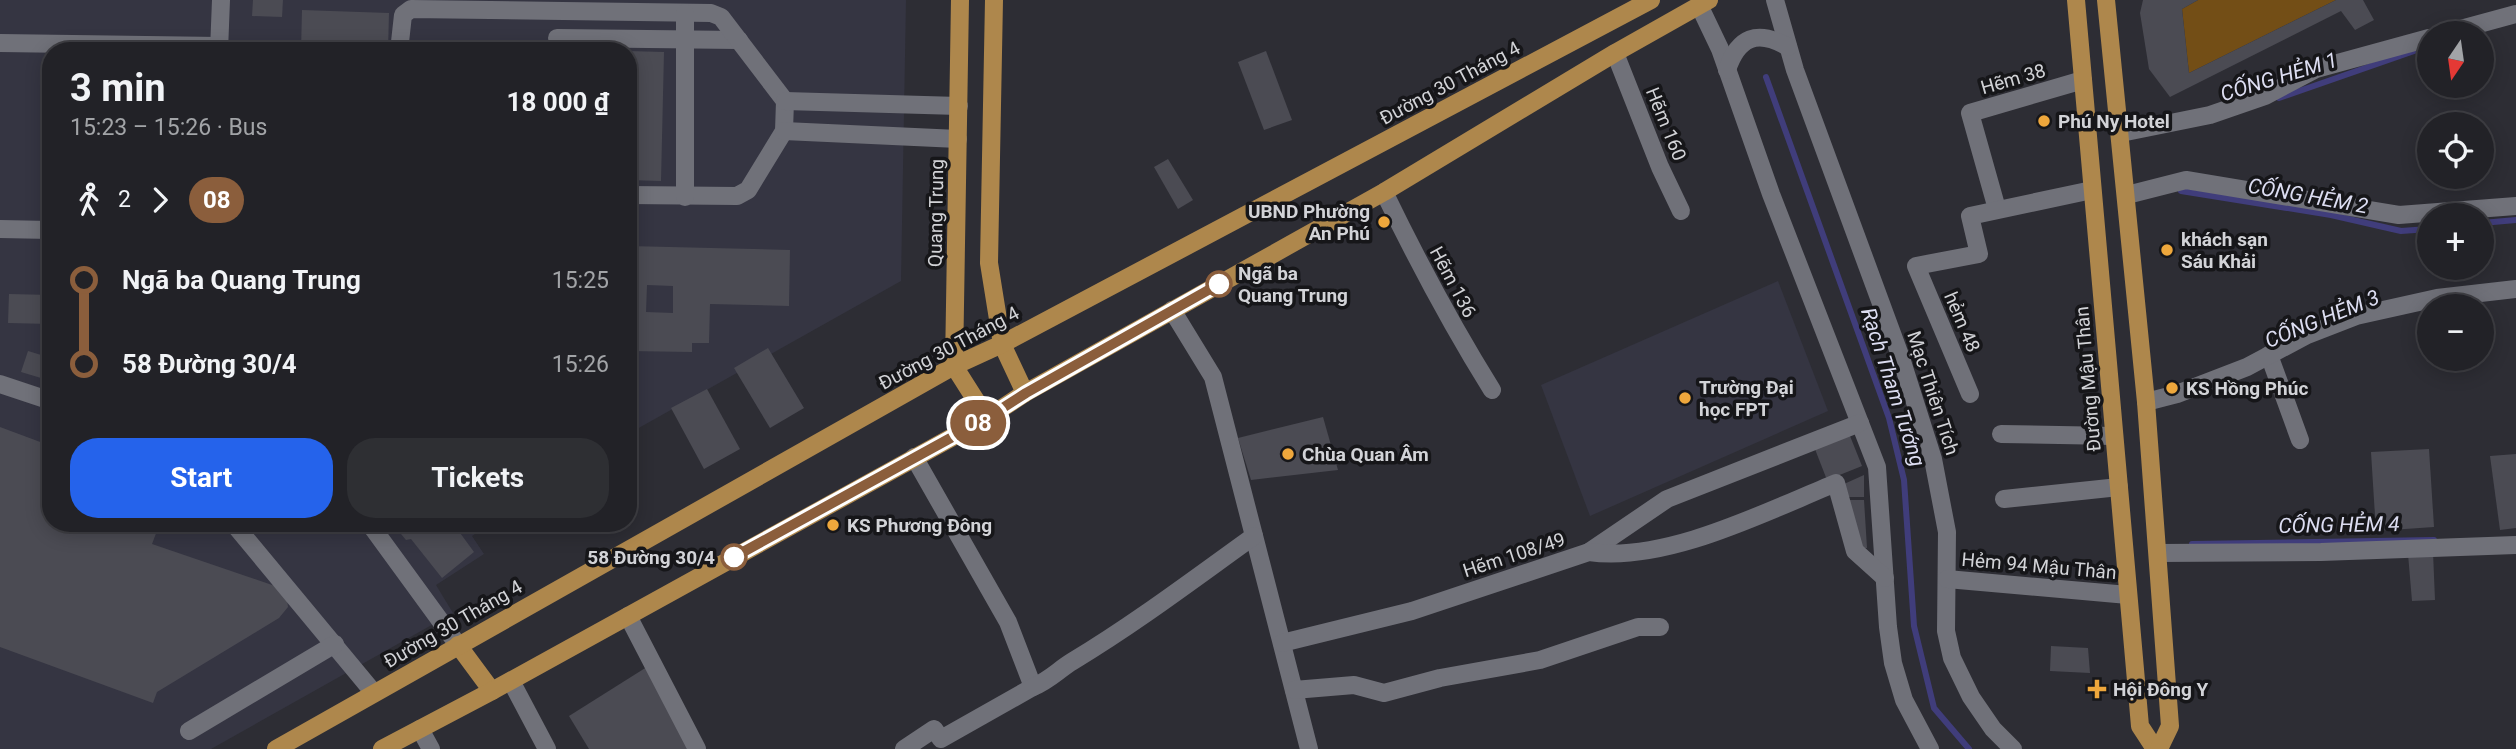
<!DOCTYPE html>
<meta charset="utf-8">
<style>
:root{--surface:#222227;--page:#2e2f33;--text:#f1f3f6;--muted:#a2a4a7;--line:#3f3f44;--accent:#2563eb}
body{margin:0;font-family:Roboto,sans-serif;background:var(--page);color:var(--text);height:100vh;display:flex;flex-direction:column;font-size:26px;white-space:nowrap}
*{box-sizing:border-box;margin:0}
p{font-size:23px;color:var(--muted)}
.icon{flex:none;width:38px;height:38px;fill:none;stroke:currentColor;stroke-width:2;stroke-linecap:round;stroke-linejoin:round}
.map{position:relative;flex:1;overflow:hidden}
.panel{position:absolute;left:42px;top:42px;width:595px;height:490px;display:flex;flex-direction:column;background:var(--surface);border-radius:28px;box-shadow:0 4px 18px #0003,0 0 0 2px var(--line)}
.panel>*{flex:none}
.badge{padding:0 14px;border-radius:23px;font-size:24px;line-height:46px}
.needle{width:46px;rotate:193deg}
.controls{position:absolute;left:2417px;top:21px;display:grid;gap:14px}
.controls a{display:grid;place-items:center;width:77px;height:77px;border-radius:50%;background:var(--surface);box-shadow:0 4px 18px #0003,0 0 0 2px var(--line);font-size:35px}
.map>.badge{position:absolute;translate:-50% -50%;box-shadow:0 0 0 4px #fff}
.legs{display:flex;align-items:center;gap:10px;height:77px;padding:0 28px;font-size:23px}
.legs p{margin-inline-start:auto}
.headline{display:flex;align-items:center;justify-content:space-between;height:119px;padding:0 28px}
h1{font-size:38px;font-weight:700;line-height:52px}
.button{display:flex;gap:14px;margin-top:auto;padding:14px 28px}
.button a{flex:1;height:80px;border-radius:28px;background:var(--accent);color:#fff;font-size:28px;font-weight:700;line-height:80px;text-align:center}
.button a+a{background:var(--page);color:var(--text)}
ul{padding:0 28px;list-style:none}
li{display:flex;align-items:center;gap:24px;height:84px;font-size:26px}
li i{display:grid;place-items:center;width:10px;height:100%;margin:0 9px;background:currentColor}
li i::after{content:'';width:18px;height:18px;margin:-9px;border:5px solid;border-radius:50%;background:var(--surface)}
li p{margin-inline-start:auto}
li:first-child i{background:linear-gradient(#0000 50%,currentColor 0)}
li:last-child i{background:linear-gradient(currentColor 50%,#0000 0)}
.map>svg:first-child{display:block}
</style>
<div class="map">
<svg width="2516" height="749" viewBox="0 0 2516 749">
<rect width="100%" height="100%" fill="#2d2d34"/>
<g fill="#353542">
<path d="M0,0H906L901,281L628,434V51H51V523H491L472,536L484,554L436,585L453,613L211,749H0Z"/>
<path d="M1778,281L1828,411L1590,516L1541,385Z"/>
</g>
<path fill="#734e16" d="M2198,0H2336L2189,73L2182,9Z"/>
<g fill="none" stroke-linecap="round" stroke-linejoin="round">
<g stroke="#403d7b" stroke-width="6">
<path d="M1766,77L1889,418L1904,480L1914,626L1934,708L1969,749"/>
<path d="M2279,98L2417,50"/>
<path d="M2181,191L2331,215L2401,231L2429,229"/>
<path d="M2482,223L2516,220"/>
<path d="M2192,544L2434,540"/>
</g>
</g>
<g fill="#4b4b53" fill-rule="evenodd">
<path d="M253,0H283L282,17L252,16Z"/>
<path d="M2143,0H2198L2182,9L2189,73L2336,0H2363L2374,20L2355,30L2341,11L2170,97L2149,69L2140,13Z"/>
<path d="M302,10L389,13L388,51H301Z"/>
<path d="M628,51L664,52L661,181L628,180Z"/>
<path d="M1266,51L1292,120L1264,130L1238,62Z"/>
<path d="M1168,159L1193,200L1178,209L1154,167Z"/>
<path d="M628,246L790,250L789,306L710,304L709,343H692V352L628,351ZM647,285L673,286V313L646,312Z"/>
<path d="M9,294L51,295V324L8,323Z"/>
<path d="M768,348L804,408L770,428L734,368Z"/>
<path d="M28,351L51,358V381L21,372Z"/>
<path d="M2466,359H2480L2481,363L2467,365Z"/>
<path d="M707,389L740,449L704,469L671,408Z"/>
<path d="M1323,417L1338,470L1251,480L1238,438Z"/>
<path d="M0,427L51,446V523H160L152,544L278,587L287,599L288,607L279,618L157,692L153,703L0,647Z"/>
<path d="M1848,431L1862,466L1827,480L1813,444Z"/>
<path d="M2429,449L2434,527L2376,531L2371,452Z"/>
<path d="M2516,454V528L2500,530L2490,456Z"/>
<path d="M1864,475V497H1845L1844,484Z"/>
<path d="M1847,500H1864L1867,548L1861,549Z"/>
<path d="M392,523H459L455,526L474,552L442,578L411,539L406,540Z"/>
<path d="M2433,552L2435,600L2412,601L2408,554Z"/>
<path d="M2051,646L2088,648L2090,673L2050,671Z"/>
<path d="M650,665L692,749H589L569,716Z"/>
</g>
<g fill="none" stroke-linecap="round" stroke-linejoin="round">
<g stroke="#707179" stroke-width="18">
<path d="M1775,0L1795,70L1900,355L1933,459L1947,532L1946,631L1952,658L1971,697L1993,729L2013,749"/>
<path d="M1699,5L1720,49L1771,194L1877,467L1888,627L1893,663L1904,700L1930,749"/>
<path d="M2446,33L2516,14"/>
<path d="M557,38L739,40"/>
<path d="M0,43L219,46"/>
<path d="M219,51L221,0"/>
<path d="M399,51L403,15L411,9L711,13L721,17L785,101L784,131L748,190L737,196L628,195"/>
<path d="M1615,53L1660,167L1681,211"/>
<path d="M1727,70C1738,37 1757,29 1788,47"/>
<path d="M785,101L959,106"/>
<path d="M784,131L958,139"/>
<path d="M2121,133L2210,115L2265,96L2316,69L2429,38"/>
<path d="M1384,192C1417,260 1452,326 1492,390"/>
<path d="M2127,195L2186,180L2399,215L2516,206"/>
<path d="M685,197V13"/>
<path d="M1997,209L1970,113L2083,80"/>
<path d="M0,229L51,230"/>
<path d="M1172,310L1213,377L1309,749"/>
<path d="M2269,355L2300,440"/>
<path d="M0,384L51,401"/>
<path d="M1970,394L1916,266L1979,254L1970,216L2092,190"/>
<path d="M2146,402L2177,394L2247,367L2307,335L2356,316L2437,298L2516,289"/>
<path d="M2001,434L2114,436"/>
<path d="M914,457L1008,622L1033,687"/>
<path d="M2004,499L2119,487"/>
<path d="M233,523L374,693"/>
<path d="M369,523L458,645"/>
<path d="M1589,552L1667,499L1860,423"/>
<path d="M2158,553L2321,552L2516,545"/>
<path d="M1947,579L2128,595"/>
<path d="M628,616L697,749"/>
<path d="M1282,643L1412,611L1589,552C1666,563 1765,512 1836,483L1855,551L1885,578"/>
<path d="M511,681L547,749"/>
<path d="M1294,690L1354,685L1384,693L1440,678L1540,660L1638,627H1660"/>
<path d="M420,729L431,749"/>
<path d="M189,731L335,644"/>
<path d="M904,749L934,729L941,739L1033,687C1050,680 1058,670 1073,661C1136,623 1194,579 1254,536"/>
</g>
<g stroke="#ae874c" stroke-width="18">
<path d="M960,0L954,366L987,418"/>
<path d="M994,0L989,263L1002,344L1025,393"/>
<path d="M2076,0L2140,726L2155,749"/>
<path d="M2106,0L2146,402L2170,726L2159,749"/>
<path d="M458,645L492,691"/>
<path d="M276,749L954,366L1002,344L1651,0"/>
<path d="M382,749L492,691L987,418L1025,393L1384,192L1615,53L1709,0"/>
</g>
</g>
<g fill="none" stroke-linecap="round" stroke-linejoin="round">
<g stroke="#fff" stroke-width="16">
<path id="line-1" d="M734,557L987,418L1026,393L1219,284"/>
</g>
<use href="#line-1" stroke="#8b5e3c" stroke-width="10"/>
</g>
<g fill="#eea73c" stroke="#161619" stroke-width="2.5">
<circle cx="2044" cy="121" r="7"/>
<circle cx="1384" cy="222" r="7"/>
<circle cx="2167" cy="250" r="7"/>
<circle cx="2172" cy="388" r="7"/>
<circle cx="1685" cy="398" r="7"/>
<circle cx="1288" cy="454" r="7"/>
<circle cx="833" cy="525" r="7"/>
<path d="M2093.5 678.5h7v7h7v7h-7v7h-7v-7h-7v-7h7z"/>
</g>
<g fill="#fff" stroke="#8b5e3c" stroke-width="3.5">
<circle cx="1219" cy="284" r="12"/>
<circle cx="734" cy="557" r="12"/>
</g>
<g text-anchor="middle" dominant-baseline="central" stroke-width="7" stroke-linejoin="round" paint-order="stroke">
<g font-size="19" fill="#d2d3d7" stroke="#161619">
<text transform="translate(2013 79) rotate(-16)">Hẽm 38</text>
<text transform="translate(1450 83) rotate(-28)">Đường 30 Tháng 4</text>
<text transform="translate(1666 124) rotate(68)">Hẽm 160</text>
<text transform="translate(936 213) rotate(-89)">Quang Trung</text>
<text transform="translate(1453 282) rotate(62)">Hẽm 136</text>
<text transform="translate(1962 322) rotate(67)">hẻm 48</text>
<text transform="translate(949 348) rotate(-28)">Đường 30 Tháng 4</text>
<text transform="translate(2088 379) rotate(-95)">Đường Mậu Thân</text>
<text transform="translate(1933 393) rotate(72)">Mạc Thiên Tích</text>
<text transform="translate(1514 555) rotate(-18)">Hẽm 108/49</text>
<text transform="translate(2039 566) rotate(5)">Hẻm 94 Mậu Thân</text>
<text transform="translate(453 624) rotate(-30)">Đường 30 Tháng 4</text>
</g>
<g font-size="19" font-weight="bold" fill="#d2d3d7" stroke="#161619" text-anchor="start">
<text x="2058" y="121">Phú Ny Hotel</text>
<text x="1370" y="211" text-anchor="end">UBND Phường<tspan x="1370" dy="22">An Phú</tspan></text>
<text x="2181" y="239">khách sạn<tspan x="2181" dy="22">Sáu Khải</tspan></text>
<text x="1699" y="387">Trường Đại<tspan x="1699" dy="22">học FPT</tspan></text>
<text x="2186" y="388">KS Hồng Phúc</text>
<text x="1302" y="454">Chùa Quan Âm</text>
<text x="847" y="525">KS Phương Đông</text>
<text x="2113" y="689">Hội Đông Y</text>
</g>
<g font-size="19" font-weight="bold" fill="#d2d3d7" stroke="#161619" text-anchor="start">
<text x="1238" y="273">Ngã ba<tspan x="1238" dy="22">Quang Trung</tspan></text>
<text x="715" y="557" text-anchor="end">58 Đường 30/4</text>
</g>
<g font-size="21" font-style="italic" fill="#dcddf1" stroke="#161619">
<text transform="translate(2279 77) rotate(-17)">CỐNG HẺM 1</text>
<text transform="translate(2308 196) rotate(10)">CỐNG HẺM 2</text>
<text transform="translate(2322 319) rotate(-22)">CỐNG HẺM 3</text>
<text transform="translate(1893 387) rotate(72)">Rạch Tham Tướng</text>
<text transform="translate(2339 525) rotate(-1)">CỐNG HẺM 4</text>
</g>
</g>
</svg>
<div class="controls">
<a><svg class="needle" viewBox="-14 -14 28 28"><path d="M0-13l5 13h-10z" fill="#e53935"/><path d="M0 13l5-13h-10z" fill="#a2a4a7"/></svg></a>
<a><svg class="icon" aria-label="locate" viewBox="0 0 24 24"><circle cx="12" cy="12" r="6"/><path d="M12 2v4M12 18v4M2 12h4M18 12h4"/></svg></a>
<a>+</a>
<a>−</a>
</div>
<b class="badge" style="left:978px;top:423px;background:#8b5e3c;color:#fff">08</b>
<section class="panel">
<div class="headline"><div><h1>3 min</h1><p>15:23 – 15:26 · Bus</p></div><b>18 000 ₫</b></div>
<div class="legs"><svg class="icon" aria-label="walk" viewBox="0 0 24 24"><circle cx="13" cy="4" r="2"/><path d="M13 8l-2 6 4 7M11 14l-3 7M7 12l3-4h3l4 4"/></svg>2<svg class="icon" aria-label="forward" viewBox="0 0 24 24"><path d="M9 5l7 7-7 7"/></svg><b class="badge" style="background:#8b5e3c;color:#fff">08</b></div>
<ul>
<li><i style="color:#8b5e3c"></i><b>Ngã ba Quang Trung</b><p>15:25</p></li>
<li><i style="color:#8b5e3c"></i><b>58 Đường 30/4</b><p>15:26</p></li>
</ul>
<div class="button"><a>Start</a><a>Tickets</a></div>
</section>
</div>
